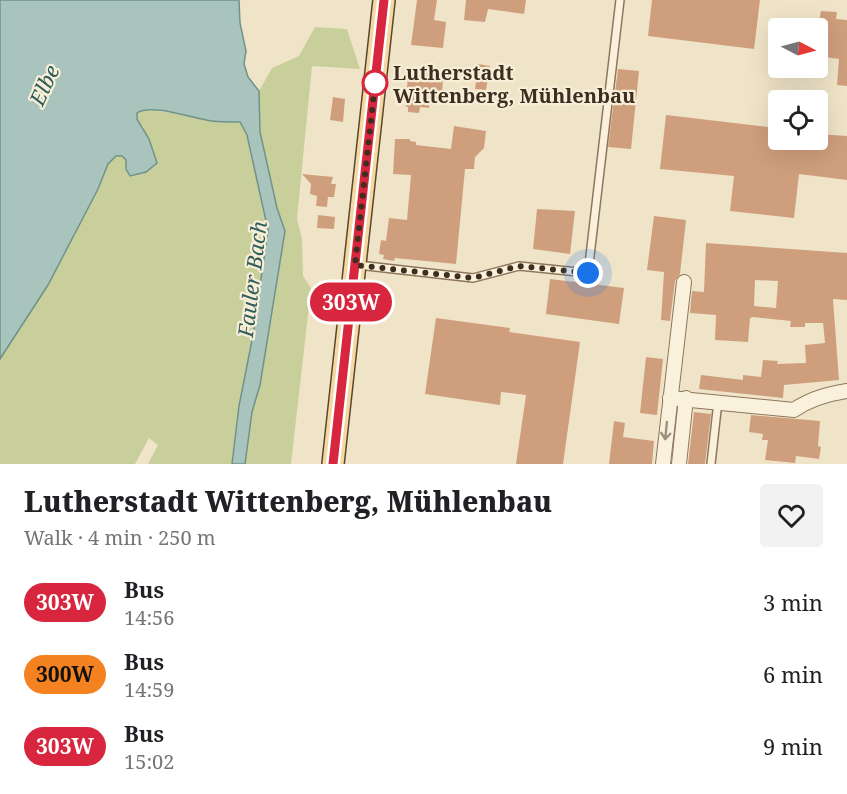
<!DOCTYPE html>
<meta charset="utf-8">
<style>
:root{--surface:#fff;--page:#f2f2f2;--text:#202124;--muted:#757577}
body{margin:0;font-family:"Noto Serif",serif;background:var(--page);color:var(--text);height:100vh;display:flex;flex-direction:column;font-size:22px;white-space:nowrap}
*{box-sizing:border-box;margin:0}
p{font-size:20px;color:var(--muted)}
.icon{flex:none;width:33px;height:33px;fill:none;stroke:currentColor;stroke-width:2;stroke-linecap:round;stroke-linejoin:round}
.map{position:relative;height:464px;overflow:hidden}
.sheet{display:flex;flex-direction:column;background:var(--surface);flex:1}
.sheet>*{flex:none}
.badge{padding:0 12px;border-radius:20px;font-size:21px;line-height:39px}
.needle{width:39px;rotate:96deg}
.buttons{position:absolute;left:768px;top:18px;display:grid;gap:12px}
.buttons a{display:grid;place-items:center;width:60px;height:60px;border-radius:6px;background:var(--surface);box-shadow:0 6px 24px #0002;font-size:30px}
.you{position:absolute;width:30px;height:30px;margin:-15px;border:4px solid #fff;border-radius:50%;background:#1a73e8;box-shadow:0 0 0 9px #1a73e833}
.map>.badge{position:absolute;translate:-50% -50%;box-shadow:0 0 0 3px #fff}
.round{display:grid;place-items:center;flex:none;width:63px;height:63px;border-radius:6px;background:var(--page)}
.head{display:flex;align-items:center;justify-content:space-between;height:102px;padding:0 24px}
h1{font-size:28px;font-weight:800;line-height:45px}
ul{padding:0;list-style:none}
li{display:flex;align-items:center;gap:18px;height:72px;padding:0 24px}
li div{flex:1}
li b{display:block;font-size:22px}
li em{font-style:normal}
li .badge{min-width:66px;font-weight:700;text-align:center}
.map>svg:first-child{display:block}
</style>
<div class="map">
<svg width="847" height="464" viewBox="0 0 847 464">
<rect width="100%" height="100%" fill="#f0e4c8"/>
<g fill="#c9cf9b">
<path d="M315,27L347,29L360,69L312,66L297,219L302,239L303,276L311,288L291,464H245L252,412L260,385L285,231L277,208L260,132L259,91L272,68L299,56Z"/>
<path d="M142,110C175,110 207,124 240,122L247,135L268,230L253,335L239,406L232,464H148L158,445L149,438L135,464H0V359L48,285L98,189L108,164L116,156H122L126,160V169L144,128L137,119V113Z"/>
</g>
<path fill="#a9c4bc" stroke="#6f938a" stroke-width="1.5" d="M0,0H239L240,23L246,51L244,64L248,77L259,91L260,132L277,208L285,231L260,385L252,412L245,464H232L239,406L253,335L268,230L247,135L240,122C231,122 221,122 212,121C194,119 151,103 137,113V119L149,139L157,163L146,172L130,176L126,169V160L122,156H116L108,164L98,189L48,285L0,359Z"/>
<g fill="#cf9f7d" fill-rule="evenodd">
<path d="M417,0H437L434,20L446,22L443,48L411,45Z"/>
<path d="M466,0H526L524,14L488,9L485,22L464,20Z"/>
<path d="M652,0H760L754,49L648,36Z"/>
<path d="M821,11L837,12L836,19L847,20V86L837,85L839,59L819,56V39L826,40L828,21H819Z"/>
<path d="M478,64L490,66L486,90L475,89Z"/>
<path d="M618,69L639,71L631,149L608,147Z"/>
<path d="M430,73L443,76L442,97L430,96L429,108L420,107L419,113L408,112V107H406V95L400,91L407,87L408,78L418,79L419,74Z"/>
<path d="M333,97L345,99L343,122L330,120Z"/>
<path d="M666,115L778,128V140H818V134L847,136V180L799,174L794,218L730,211L734,176L660,169Z"/>
<path d="M454,126L486,131L484,148L475,157L474,169H465L456,264L395,258L394,261L383,259L384,255L379,254L381,240L386,241L389,218L407,220L411,175L393,174L395,139H410V141L416,142V145L451,149Z"/>
<path d="M302,174L333,177L331,184H336L334,197H328L327,207L316,206L317,196L310,194L311,184Z"/>
<path d="M537,209L575,211L570,254L533,249Z"/>
<path d="M318,215L335,217L334,229L317,228Z"/>
<path d="M654,216L686,220L680,274L675,281L670,321L661,320L664,272L647,270Z"/>
<path d="M706,243L847,253V300L833,299L839,380L784,385L783,398L699,389L701,375L743,380V375L761,377L763,360L778,361L777,364L806,363L805,345L825,343L823,323H805V327H790L791,321L753,317L750,318L748,342L715,340L716,315L690,313L692,291L704,292ZM755,280L778,281L776,308L754,306Z"/>
<path d="M550,279L624,288L619,324L546,314Z"/>
<path d="M436,318L510,328L509,332L580,342L563,464H516L526,395L501,392L500,405L425,394Z"/>
<path d="M646,357L663,359L657,415L640,413Z"/>
<path d="M694,412L711,414L705,464H688Z"/>
<path d="M751,415L820,421L818,446L821,447L819,459L796,456L795,463L765,460L768,440H762L763,434L749,432Z"/>
<path d="M614,421L625,423L623,437L654,441L652,464H609Z"/>
</g>
<g fill="none" stroke-linecap="round" stroke-linejoin="round">
<g stroke="#8d765c" stroke-width="10">
<g id="service">
<path d="M358,265L473,278L519,266L588,273L620,0"/>
<path d="M711,464L718,401"/>
</g>
</g>
<g stroke="#8d765c" stroke-width="16">
<g id="minor">
<path d="M670,398L794,410C810,399 827,394 847,391"/>
<path d="M663,464L684,282"/>
<path d="M679,464L686,398"/>
</g>
</g>
<g stroke="#5b4430" stroke-width="24">
<path id="primary" d="M333,464L384,0"/>
</g>
<use href="#service" stroke="#faf1dc" stroke-width="7"/>
<use href="#minor" stroke="#faf1dc" stroke-width="14"/>
<use href="#primary" stroke="#f3d9a0" stroke-width="21"/>
</g>
<defs><path id="oneway-shaft" d="M-6 0H5M1.5-3L5.5 0L1.5 3" fill="none" stroke-width="1.6" stroke-linecap="round" stroke-linejoin="round" transform="scale(1.5)"/></defs>
<use stroke="#9c907e" href="#oneway-shaft" transform="translate(666 431) rotate(96)"/>
<g fill="none" stroke-linecap="round" stroke-linejoin="round">
<g stroke="#fff" stroke-width="14">
<path id="line" d="M333,464L384,0"/>
</g>
<use href="#line" stroke="#d7263d" stroke-width="9"/>
<path stroke="#3d2e20" stroke-width="6" stroke-dasharray="0 10.8" d="M375,83L376,75L355,265L473,278L519,266L588,273"/>
</g>
<circle fill="#fff" stroke="#d7263d" stroke-width="3" cx="375" cy="83" r="12"/>
<g text-anchor="middle" dominant-baseline="central" stroke-width="4.5" stroke-linejoin="round" paint-order="stroke">
<g font-size="20" font-weight="bold" fill="#3d2e20" stroke="#f7eed8" text-anchor="start">
<text x="393" y="72">Lutherstadt<tspan x="393" dy="23">Wittenberg, Mühlenbau</tspan></text>
</g>
<g font-size="21" font-style="italic" fill="#2f5d5a" stroke="#f7eed8">
<text transform="translate(44 85) rotate(-65)">Elbe</text>
<text transform="translate(252 279) rotate(-83)">Fauler Bach</text>
</g>
</g>
</svg>
<div class="buttons">
<a><svg class="needle" viewBox="-14 -14 28 28"><path d="M0-13l5 13h-10z" fill="#e53935"/><path d="M0 13l5-13h-10z" fill="#757577"/></svg></a>
<a><svg class="icon" aria-label="locate" viewBox="0 0 24 24"><circle cx="12" cy="12" r="6"/><path d="M12 2v4M12 18v4M2 12h4M18 12h4"/></svg></a>
</div>
<div class="you" style="left:588px;top:273px"></div>
<b class="badge" style="left:351px;top:302px;background:#d7263d;color:#fff">303W</b>
</div>
<section class="sheet">
<div class="head"><div><h1>Lutherstadt Wittenberg, Mühlenbau</h1><p>Walk · 4 min · 250 m</p></div><a class="round"><svg class="icon" aria-label="heart" viewBox="0 0 24 24"><path d="M12 20l-8-8c-3-5 5-10 8-4 3-6 11-1 8 4z"/></svg></a></div>
<ul>
<li><span class="badge" style="background:#d7263d;color:#fff">303W</span><div><b>Bus</b><p>14:56</p></div><em>3 min</em></li>
<li><span class="badge" style="background:#f58220;color:#111">300W</span><div><b>Bus</b><p>14:59</p></div><em>6 min</em></li>
<li><span class="badge" style="background:#d7263d;color:#fff">303W</span><div><b>Bus</b><p>15:02</p></div><em>9 min</em></li>
</ul>
</section>
